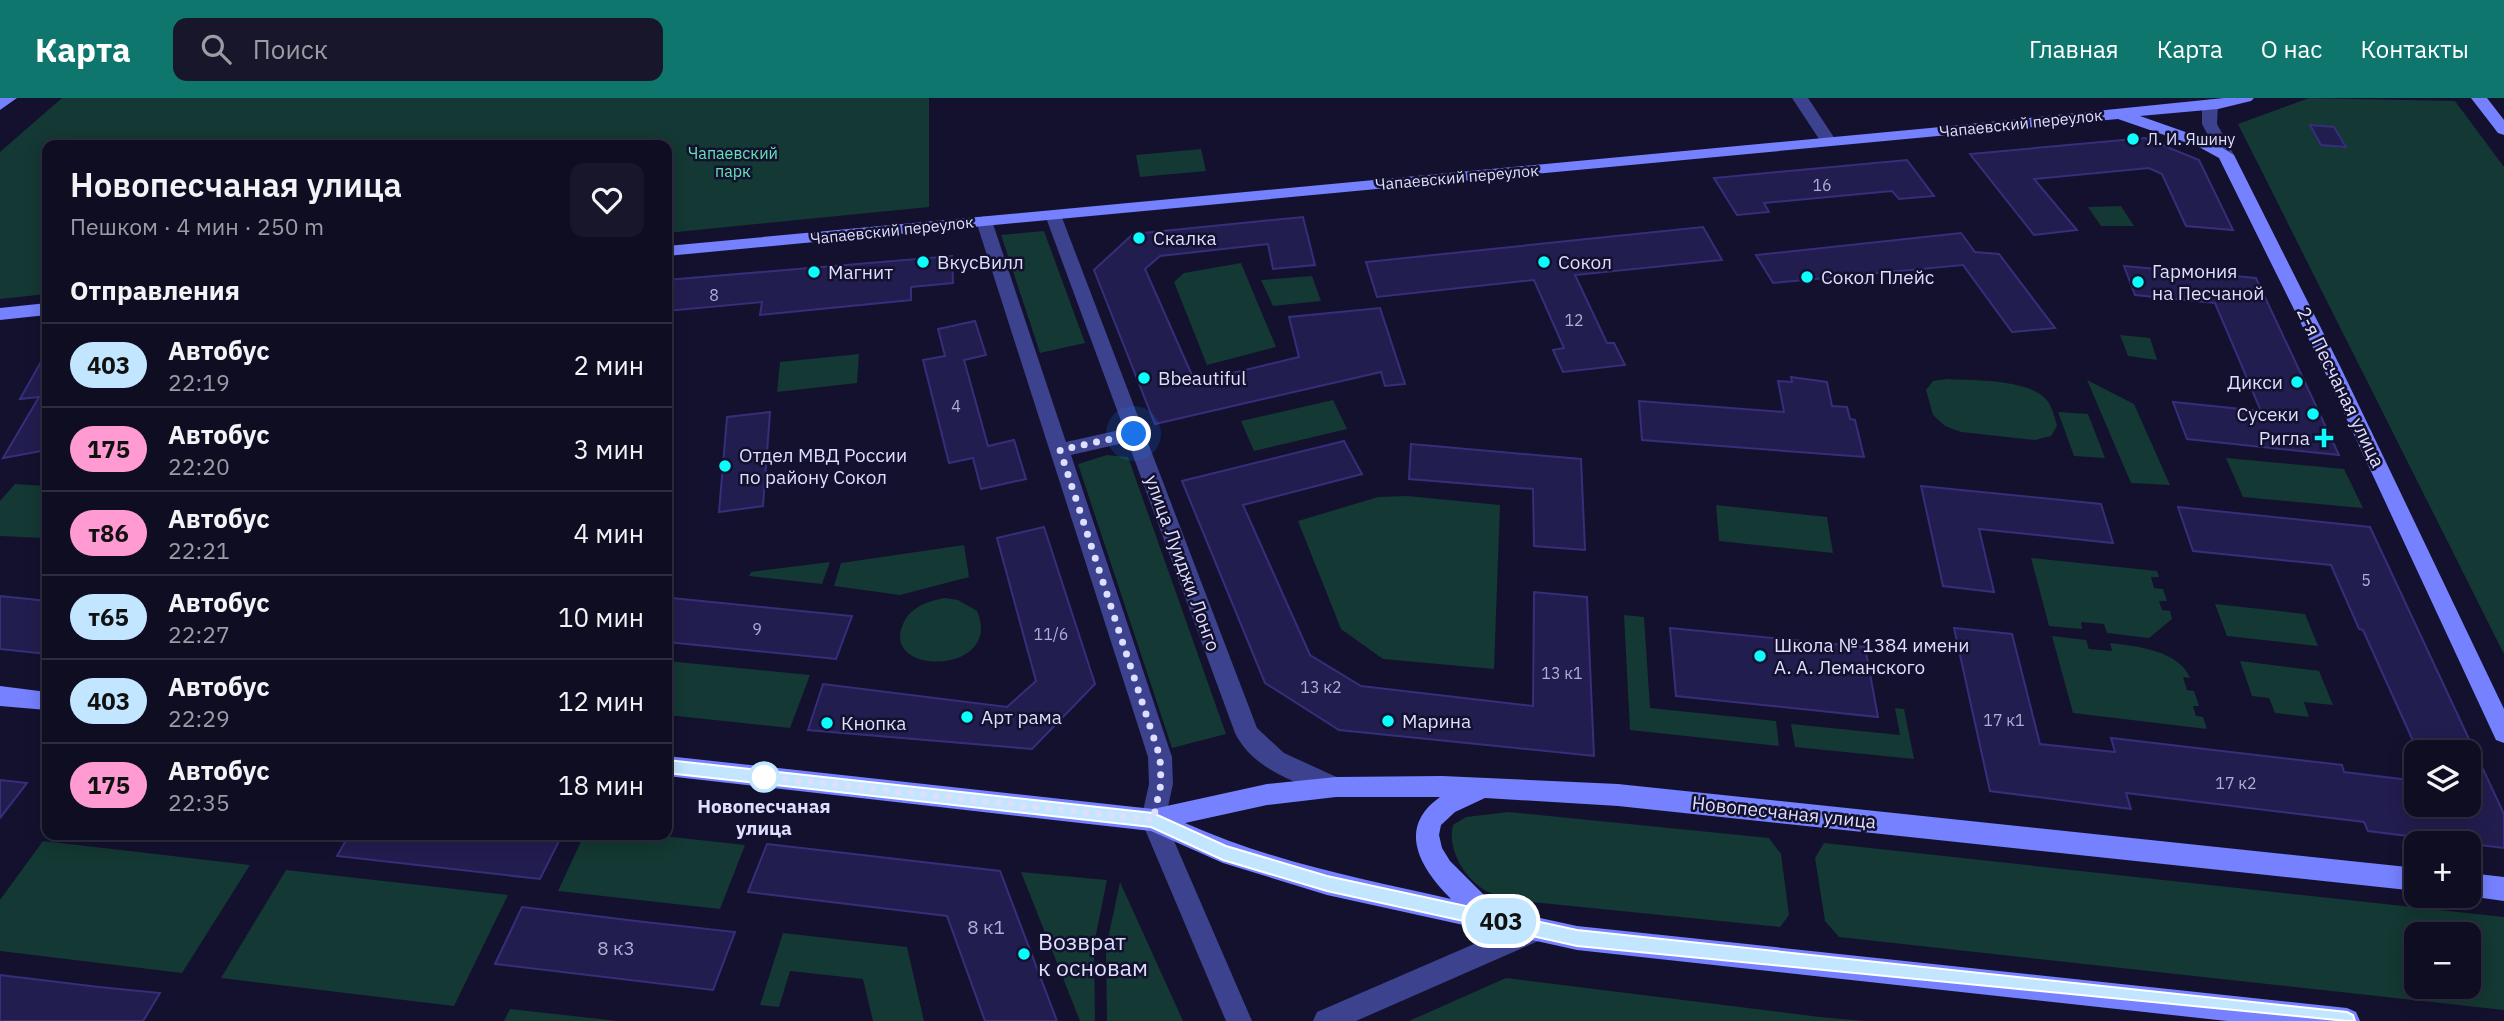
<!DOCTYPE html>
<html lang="ru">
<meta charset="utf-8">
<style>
:root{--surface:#0e0d22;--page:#17162a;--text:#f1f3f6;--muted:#9b9ca5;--line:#2e2d40;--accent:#0f766e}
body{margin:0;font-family:"IBM Plex Sans",sans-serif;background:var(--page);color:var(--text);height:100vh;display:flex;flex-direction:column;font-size:26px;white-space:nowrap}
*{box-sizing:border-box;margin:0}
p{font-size:23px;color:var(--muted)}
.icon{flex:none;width:38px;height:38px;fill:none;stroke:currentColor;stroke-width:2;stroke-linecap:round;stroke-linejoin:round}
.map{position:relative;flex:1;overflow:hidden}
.details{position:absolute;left:42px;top:42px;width:630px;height:700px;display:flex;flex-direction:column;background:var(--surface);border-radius:14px;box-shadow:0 4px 18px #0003,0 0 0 2px var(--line)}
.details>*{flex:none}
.badge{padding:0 14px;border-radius:23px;font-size:24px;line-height:46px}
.controls{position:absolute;left:2404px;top:642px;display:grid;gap:14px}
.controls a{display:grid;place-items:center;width:77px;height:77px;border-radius:14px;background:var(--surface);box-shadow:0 4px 18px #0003,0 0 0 2px var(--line);font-size:35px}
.you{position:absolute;width:35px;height:35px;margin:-18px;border:5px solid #fff;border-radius:50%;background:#1a73e8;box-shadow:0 0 0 10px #1a73e833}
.map>.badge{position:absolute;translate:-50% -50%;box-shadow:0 0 0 4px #fff}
h2{padding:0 28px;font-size:26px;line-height:63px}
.round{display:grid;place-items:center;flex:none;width:74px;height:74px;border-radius:14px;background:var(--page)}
.head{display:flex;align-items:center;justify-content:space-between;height:119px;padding:0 28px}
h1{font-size:33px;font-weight:600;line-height:52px}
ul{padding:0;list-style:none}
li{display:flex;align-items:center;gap:21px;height:84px;padding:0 28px;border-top:2px solid var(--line)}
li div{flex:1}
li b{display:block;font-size:26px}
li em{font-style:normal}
li .badge{min-width:77px;font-weight:700;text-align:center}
header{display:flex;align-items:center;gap:42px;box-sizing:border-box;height:98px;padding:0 35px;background:var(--accent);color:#fff}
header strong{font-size:33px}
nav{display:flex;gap:38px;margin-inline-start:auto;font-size:24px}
.search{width:490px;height:63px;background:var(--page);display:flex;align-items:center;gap:18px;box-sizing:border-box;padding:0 24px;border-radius:14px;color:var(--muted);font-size:26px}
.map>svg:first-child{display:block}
</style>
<header>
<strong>Карта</strong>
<div class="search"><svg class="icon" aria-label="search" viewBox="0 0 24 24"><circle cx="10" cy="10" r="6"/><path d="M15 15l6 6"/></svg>Поиск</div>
<nav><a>Главная</a><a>Карта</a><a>О нас</a><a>Контакты</a></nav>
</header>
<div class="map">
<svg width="2504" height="923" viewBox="0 0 2504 923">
<rect width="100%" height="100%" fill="#13112e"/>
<g fill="#143833" fill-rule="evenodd">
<path d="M62,0H929V109L667,135V47H47V196L0,201V54Z"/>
<path d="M2309,0L2455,3L2504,69V556L2238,26Z"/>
<path d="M1201,51L1206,73L1140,79L1136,57Z"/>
<path d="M2121,108L2134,128H2101L2088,109Z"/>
<path d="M1044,133L1085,245L1040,255L1001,137Z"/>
<path d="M1241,165L1276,249L1207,267L1174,184L1184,175Z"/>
<path d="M1312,178L1321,203L1273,208L1261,182Z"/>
<path d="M2120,237L2150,240L2157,262L2128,258Z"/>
<path d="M859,256L857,285L777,294L780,264Z"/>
<path d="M1947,281C1974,283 2037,280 2050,307C2053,313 2055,321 2057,328L2051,338L2035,342L1961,334L1945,328L1933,317L1926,292L1933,283Z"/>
<path d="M2087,282L2134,306L2170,387L2131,385Z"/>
<path d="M1333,302L1347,331L1254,353L1241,323Z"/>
<path d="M2058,314L2088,316L2105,360L2074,358Z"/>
<path d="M1107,357L1128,359L1226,636L1172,650L1078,366Z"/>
<path d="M2226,360L2344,371L2363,410L2243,399Z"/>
<path d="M15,386L47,388V436L44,440L0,438V403Z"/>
<path d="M1407,398L1500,407L1494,571L1383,561L1341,531L1298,423L1378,399Z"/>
<path d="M1716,407L1827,419L1833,455L1719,443Z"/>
<path d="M964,447L969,479L900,497L834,488L841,465Z"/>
<path d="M2031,460L2157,473L2159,479H2151L2154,490L2163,491L2167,503H2159L2162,512L2170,513L2172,521L2149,540L2107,535L2104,526L2081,524L2082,531L2049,528Z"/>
<path d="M830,464L822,486L749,478L751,474Z"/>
<path d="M945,500L958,502L977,513C1005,578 876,579 904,524C912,508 929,503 945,500Z"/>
<path d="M2215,506L2305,516L2318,548L2227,538Z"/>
<path d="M1624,517L1644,519L1650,610L1776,623L1779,648L1630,632Z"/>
<path d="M2052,538L2086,542L2089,551L2112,553L2110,545C2135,548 2179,552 2190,580L2183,579L2187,592L2194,593L2199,608H2193L2196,618L2203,619L2207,631L2073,615Z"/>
<path d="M667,563L810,577L790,630L667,617Z"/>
<path d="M2240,563L2319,573L2333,607L2304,604L2309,619L2275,615L2269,600L2252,598Z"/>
<path d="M1895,610L1904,611L1914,661L1795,649L1791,626L1900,637Z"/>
<path d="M1509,714L1769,740L1781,756L1789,817L1780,829L1512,802C1504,799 1494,797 1486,793C1464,780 1447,751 1453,727L1466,719Z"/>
<path d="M584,737H654L745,747L720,811L558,793Z"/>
<path d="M43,743L250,767L182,875L0,853V802Z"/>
<path d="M1824,745L2504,819V912L1839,839L1825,823L1815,760ZM2417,836H2469V889H2417Z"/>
<path d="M286,772L508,797L454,908L221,880Z"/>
<path d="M1021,774L1107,782L1094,846L1095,923H1080Z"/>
<path d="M1120,784L1183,923H1107L1106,850Z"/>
<path d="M783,835L907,849L924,923H873L863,881L790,873L779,909L760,907Z"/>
<path d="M1506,880L1820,919L1865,923H1409Z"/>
<path d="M510,911L618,923H504Z"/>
</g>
<g fill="#221d4f" stroke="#352f7b" stroke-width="2">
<path d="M2310,27L2334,29L2346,49L2321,47Z"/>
<path d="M2145,40L2199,62L2233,132L2186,128L2162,76L2149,70L2034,81L2077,132L2034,137L1970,56Z"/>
<path d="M1907,62L1934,98L1899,101L1892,93L1764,105L1769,114L1737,117L1714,80Z"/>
<path d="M1303,119L1315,167L1273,171L1268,146L1160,158L1145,171L1195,284L1299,259L1289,219L1380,210L1405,286L1385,288L1381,274L1155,326L1094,172L1133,136Z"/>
<path d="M1703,129L1722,162L1575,177L1607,245H1614L1625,267L1563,274L1553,252L1564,250L1534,182L1377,199L1366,164Z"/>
<path d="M1961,135L1975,154L1999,156L2055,230L2012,234L1963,167L1773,185L1756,157Z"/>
<path d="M952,158L953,185L911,189V202L760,217L762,204L667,213V182Z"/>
<path d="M2124,168L2256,180L2339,357L2187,341L2173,304L2261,313L2215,205L2135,197Z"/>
<path d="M975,223L986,257L964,262L988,348L1014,342L1026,381L981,391L973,360L949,365L923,262L945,258L938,231Z"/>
<path d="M47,253V352L3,360L39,299L20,301Z"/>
<path d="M1791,279L1827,284L1832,308L1847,309L1850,321L1855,322L1864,359L1642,342L1639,303L1784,314L1778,283L1792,284Z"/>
<path d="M770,314L763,408L719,414L727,319Z"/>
<path d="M1344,343L1362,376L1243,407L1310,557L1361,588L1533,608L1534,494L1587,499L1594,658L1339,632L1265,585L1182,383Z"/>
<path d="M1411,346L1581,361L1585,452L1534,448L1533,391L1409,381Z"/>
<path d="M1921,388L2101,406L2113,445L1979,431L1994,494L1943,488Z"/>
<path d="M2178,409L2370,429L2504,716V750L2368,733L2364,724L2126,695L2131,711L1990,693L1954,530L2012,536L2040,646L2115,654L2111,640L2342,667L2344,674L2417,683V707H2469V654H2418L2363,532L2359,531L2331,467L2193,453Z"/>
<path d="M1044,429L1095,586L1032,651L808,632L823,586L1007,609L1036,583L997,440Z"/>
<path d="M0,498L47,503V556L0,551Z"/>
<path d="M672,500L811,514L852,518L836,561L667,544V511Z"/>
<path d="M1670,530L1865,549L1878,619L1676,598Z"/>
<path d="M0,682L27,685L0,720Z"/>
<path d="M349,737H562L540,781L337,758Z"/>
<path d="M767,746L1000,773L1057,923H985L947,818L748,794Z"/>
<path d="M522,809L636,823L735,834L713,892L495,866Z"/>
<path d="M0,877L99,889L160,895L143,923H0Z"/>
</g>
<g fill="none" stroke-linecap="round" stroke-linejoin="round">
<g fill="#3c428d" fill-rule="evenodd">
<path d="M1792,0H1808L1837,44L1835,47H1823Z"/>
<path d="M2210,1L2218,6L2217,26L2234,57L2232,60H2220L2202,26V6Z"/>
<path d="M1053,112L1061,117L1257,630L1284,655L1343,682L1347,689L1343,696L1335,699C1299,686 1253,672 1235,635L1128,344L1071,357L1172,659L1173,686L1165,722L1252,923H1226L1141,722L1149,686L1148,659L976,123L984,118L992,123L1066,344L1124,331L1045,117Z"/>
<path d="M1534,820L1543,823L1547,832L1543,841L1356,923H1313L1317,914Z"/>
</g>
<g fill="#7581ff" fill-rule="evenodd">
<path d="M0,0H17L0,12Z"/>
<path d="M2224,0H2254L2251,3L2218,11L2140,18L2211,43L2234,57L2340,268L2504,611V645L2496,642L2322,268L2219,60L2199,49L2118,21L667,158V148L1930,30Z"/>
<path d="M2471,0H2487L2504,22V37L2498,35Z"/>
<path d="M47,205V217L0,222V210Z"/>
<path d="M0,588L47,594V612L0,608Z"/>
<path d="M667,658L1153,711L1267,686L1336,679L1442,678L1618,686L2417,770V793L1618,708L1485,700L1455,714L1441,727L1439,737L1442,750L1450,763L1498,811L1577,828L2347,910L2356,914L2360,923H2227L1577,852L1327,797L1223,765L1151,733L667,678ZM1336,699H1440C1396,730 1420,770 1451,801C1361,781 1270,763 1185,725L1267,707Z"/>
<path d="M2469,775L2504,779V803L2468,798Z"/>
</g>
</g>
<path fill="#c2e6ff" stroke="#fff" stroke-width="2" d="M667,662L1153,715L1226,748L1327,778L1577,832L2347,914L2353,917L2355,923H2347L1577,848L1327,793L1223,762L1151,729L667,675L659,668Z"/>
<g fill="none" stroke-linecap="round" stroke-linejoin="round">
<path stroke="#dedeff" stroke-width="7" stroke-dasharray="0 12.6" d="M764,679L756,678L1153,722L1161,686L1160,659L1060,352L1134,336"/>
</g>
<g fill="#0afffc" stroke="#13112e" stroke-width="2.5">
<circle cx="2133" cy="41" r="7"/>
<circle cx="1139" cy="140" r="7"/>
<circle cx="923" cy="164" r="7"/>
<circle cx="1544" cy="164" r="7"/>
<circle cx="814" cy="174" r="7"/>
<circle cx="1807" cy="179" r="7"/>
<circle cx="2138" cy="184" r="7"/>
<circle cx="1144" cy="280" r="7"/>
<circle cx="2297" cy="284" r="7"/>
<circle cx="2313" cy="316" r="7"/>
<path d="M2320.5 329.5h7v7h7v7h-7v7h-7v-7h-7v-7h7z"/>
<circle cx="725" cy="368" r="7"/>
<circle cx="1760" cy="558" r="7"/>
<circle cx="967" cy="619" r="7"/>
<circle cx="1388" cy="623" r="7"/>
<circle cx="827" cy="625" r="7"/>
<circle cx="1024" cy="856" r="7"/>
</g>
<circle fill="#fff" stroke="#c2e6ff" stroke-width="3.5" cx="764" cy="679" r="14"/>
<g text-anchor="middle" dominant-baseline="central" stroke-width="5" stroke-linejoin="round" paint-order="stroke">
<g font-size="16" fill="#dedeff" stroke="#13112e">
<text transform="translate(2021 25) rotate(-6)">Чапаевский переулок</text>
<text transform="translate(1457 79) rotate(-5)">Чапаевский переулок</text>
<text transform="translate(892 132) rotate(-6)">Чапаевский переулок</text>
</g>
<g font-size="16" fill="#dedeff" stroke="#13112e" text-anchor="start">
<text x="2147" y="41">Л. И. Яшину</text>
</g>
<g font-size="16" fill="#66e3b6" stroke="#13112e">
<text x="733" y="55">Чапаевский<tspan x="733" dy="18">парк</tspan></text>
</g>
<g font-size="16" fill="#afaed3">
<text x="1822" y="87">16</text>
<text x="714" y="197">8</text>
<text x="1574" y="222">12</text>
<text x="956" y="308">4</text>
<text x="2366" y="482">5</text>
<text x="757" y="531">9</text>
<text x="1051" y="536">11/6</text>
<text x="1562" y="575">13 к1</text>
<text x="1321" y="589">13 к2</text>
<text x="2004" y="622">17 к1</text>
<text x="2236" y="685">17 к2</text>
</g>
<g font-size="19" fill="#dedeff" stroke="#13112e" text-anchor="start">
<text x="1153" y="140">Скалка</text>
<text x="937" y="164">ВкусВилл</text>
<text x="1558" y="164">Сокол</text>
<text x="2152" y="173">Гармония<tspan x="2152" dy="22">на Песчаной</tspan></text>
<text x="828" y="174">Магнит</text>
<text x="1821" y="179">Сокол Плейс</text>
<text x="1158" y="280">Bbeautiful</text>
<text x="2283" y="284" text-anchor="end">Дикси</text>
<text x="2299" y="316" text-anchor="end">Сусеки</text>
<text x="2310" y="340" text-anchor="end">Ригла</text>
<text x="739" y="357">Отдел МВД России<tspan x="739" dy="22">по району Сокол</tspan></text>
<text x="1774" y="547">Школа № 1384 имени<tspan x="1774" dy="22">А. А. Леманского</tspan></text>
<text x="981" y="619">Арт рама</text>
<text x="1402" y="623">Марина</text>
<text x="841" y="625">Кнопка</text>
</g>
<g font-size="19" fill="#dedeff" stroke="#13112e">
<text transform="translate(2341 289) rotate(64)">2-я Песчаная улица</text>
<text transform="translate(1183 465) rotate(70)">улица Луиджи Лонго</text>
<text transform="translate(1784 714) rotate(6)">Новопесчаная улица</text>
</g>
<g font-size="19" font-weight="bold" fill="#dedeff" stroke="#13112e">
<text x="764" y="708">Новопесчаная<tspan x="764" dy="22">улица</tspan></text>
</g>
<g font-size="19" fill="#afaed3">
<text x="986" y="829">8 к1</text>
<text x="616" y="850">8 к3</text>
</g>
<g font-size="23" fill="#dedeff" stroke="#13112e" text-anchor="start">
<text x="1038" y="843">Возврат<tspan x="1038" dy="26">к основам</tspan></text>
</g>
</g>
</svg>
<div class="controls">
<a><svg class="icon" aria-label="layers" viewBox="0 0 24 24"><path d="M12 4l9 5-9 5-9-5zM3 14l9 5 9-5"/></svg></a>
<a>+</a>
<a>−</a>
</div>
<div class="you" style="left:1134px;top:336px"></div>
<b class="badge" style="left:1501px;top:823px;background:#c2e6ff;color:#111">403</b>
<section class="details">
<div class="head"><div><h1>Новопесчаная улица</h1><p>Пешком · 4 мин · 250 m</p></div><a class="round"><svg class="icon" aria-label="heart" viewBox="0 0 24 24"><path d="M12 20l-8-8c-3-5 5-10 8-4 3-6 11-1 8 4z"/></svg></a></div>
<h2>Отправления</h2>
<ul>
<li><span class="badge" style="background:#c2e6ff;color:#111">403</span><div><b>Автобус</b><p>22:19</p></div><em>2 мин</em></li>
<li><span class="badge" style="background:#ff9ad2;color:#111">175</span><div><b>Автобус</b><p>22:20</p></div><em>3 мин</em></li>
<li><span class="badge" style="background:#ff9ad2;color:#111">т86</span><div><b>Автобус</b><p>22:21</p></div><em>4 мин</em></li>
<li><span class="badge" style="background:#c2e6ff;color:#111">т65</span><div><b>Автобус</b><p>22:27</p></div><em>10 мин</em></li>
<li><span class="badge" style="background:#c2e6ff;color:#111">403</span><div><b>Автобус</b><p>22:29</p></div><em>12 мин</em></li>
<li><span class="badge" style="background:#ff9ad2;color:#111">175</span><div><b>Автобус</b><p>22:35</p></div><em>18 мин</em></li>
</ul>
</section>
</div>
